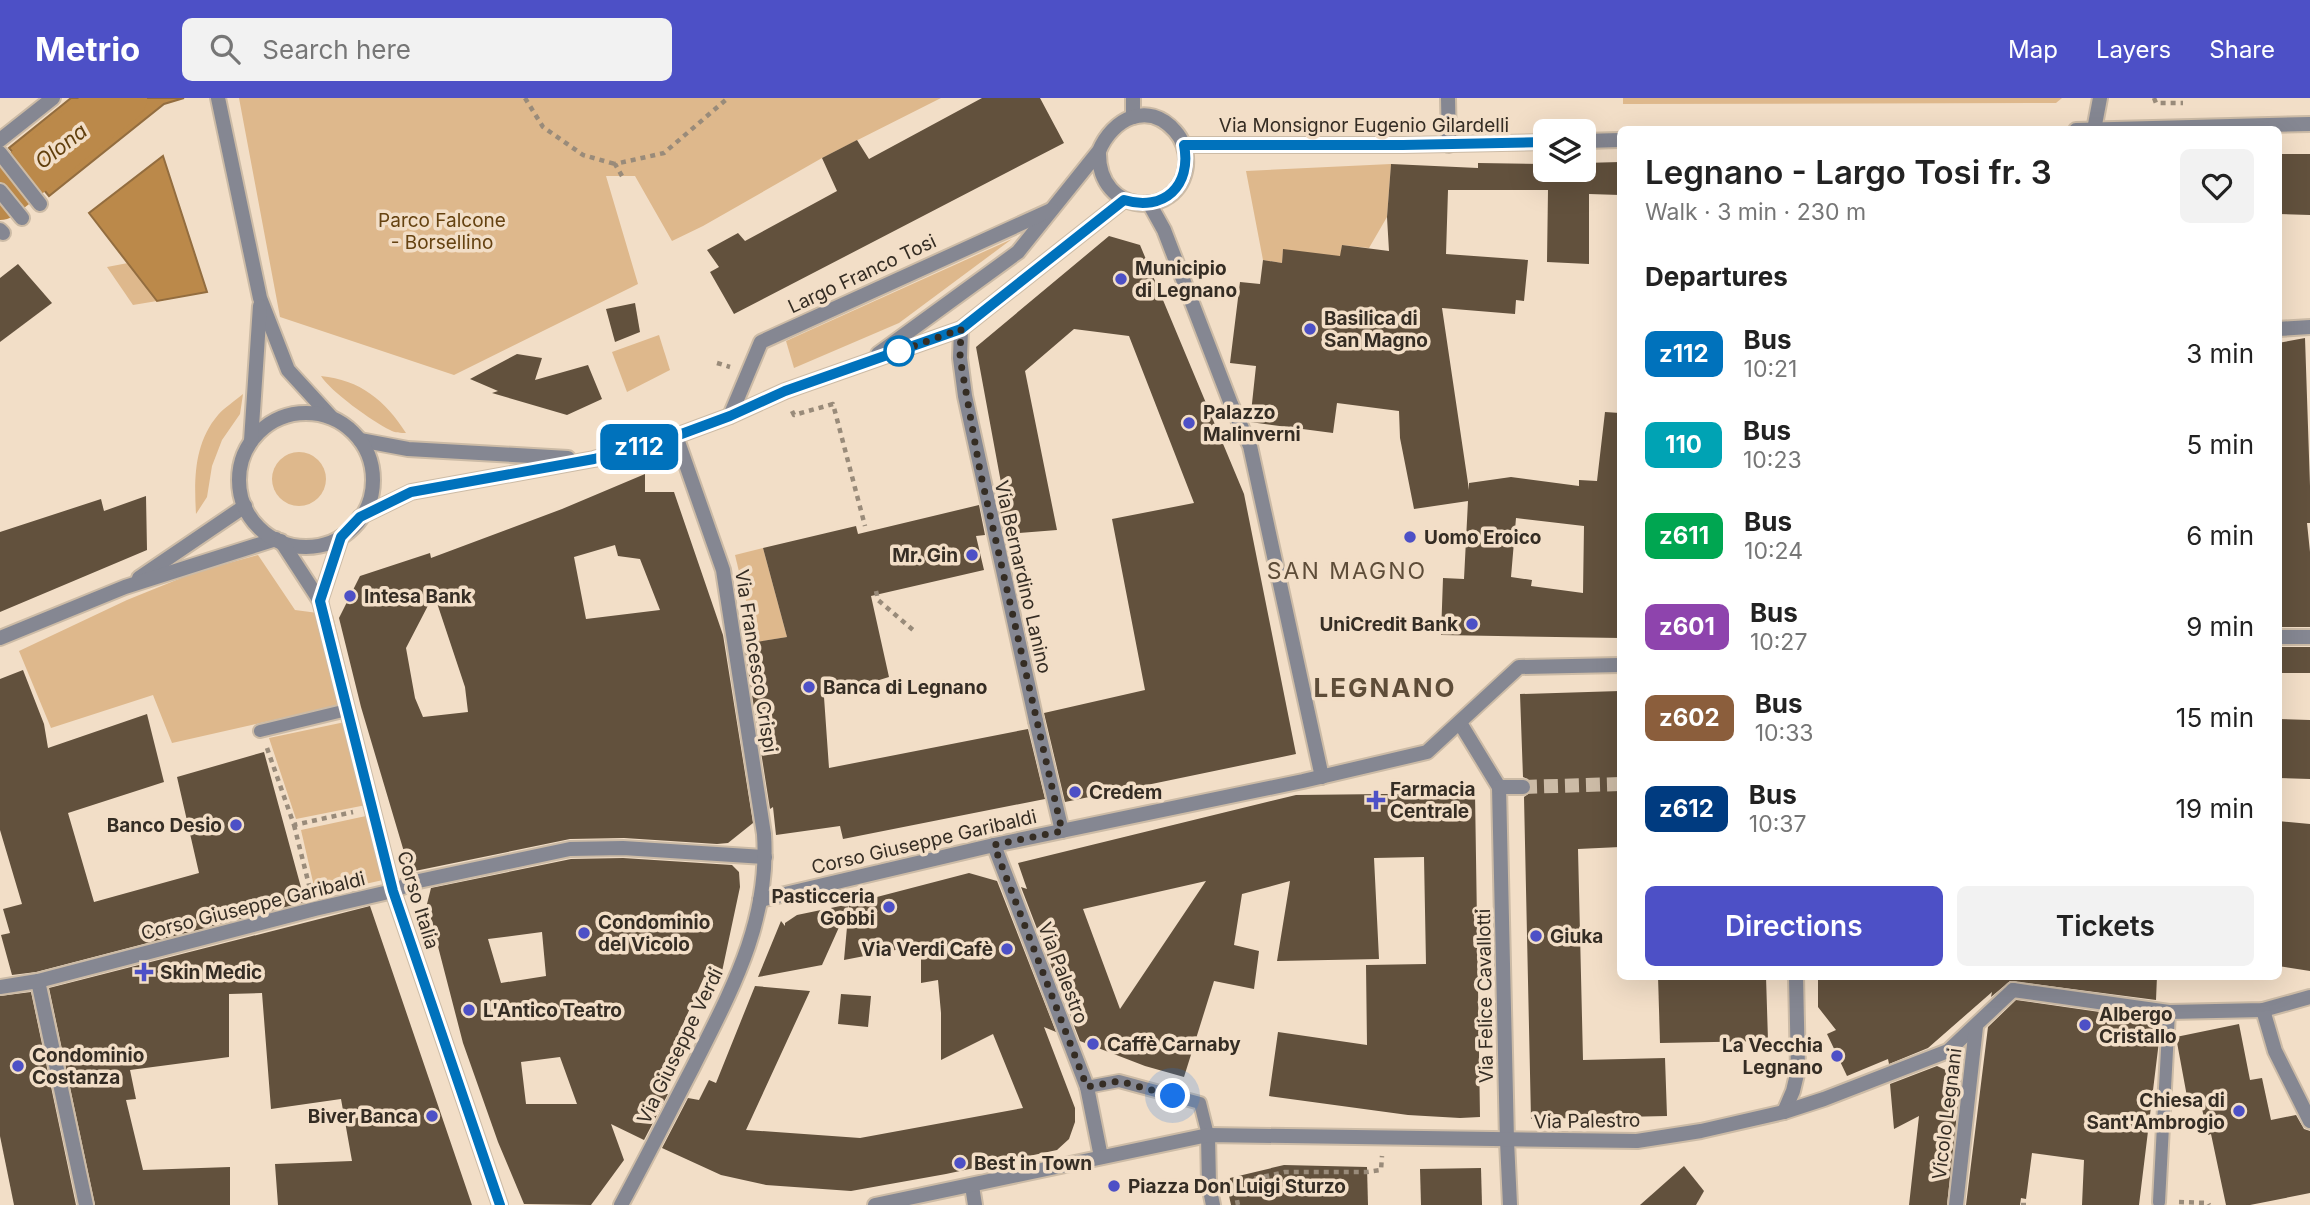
<!DOCTYPE html>
<meta charset="utf-8">
<style>
:root{--surface:#fff;--page:#f2f2f2;--text:#222;--muted:#767676;--accent:#4d50c6}
body{margin:0;font-family:Inter,sans-serif;background:var(--page);color:var(--text);height:100vh;display:flex;flex-direction:column;font-size:26px;white-space:nowrap}
*{box-sizing:border-box;margin:0}
p{font-size:23px;color:var(--muted)}
.icon{flex:none;width:38px;height:38px;fill:none;stroke:currentColor;stroke-width:2;stroke-linecap:round;stroke-linejoin:round}
.map{position:relative;flex:1;overflow:hidden}
.sheet{position:absolute;left:1617px;top:28px;width:665px;height:854px;display:flex;flex-direction:column;background:var(--surface);border-radius:10px;box-shadow:0 7px 28px #0002}
.sheet>*{flex:none}
.badge{padding:0 14px;border-radius:10px;font-size:24px;line-height:46px}
.controls{position:absolute;left:1533px;top:21px;display:grid;gap:14px}
.controls a{display:grid;place-items:center;width:63px;height:63px;border-radius:10px;background:var(--surface);box-shadow:0 7px 28px #0002;font-size:35px}
.you{position:absolute;width:35px;height:35px;margin:-18px;border:5px solid #fff;border-radius:50%;background:#1a73e8;box-shadow:0 0 0 10px #1a73e833}
.map>.badge{position:absolute;translate:-50% -50%;box-shadow:0 0 0 4px #fff}
h2{padding:0 28px;font-size:26px;line-height:63px}
.round{display:grid;place-items:center;flex:none;width:74px;height:74px;border-radius:10px;background:var(--page)}
.summary{display:flex;align-items:center;justify-content:space-between;height:119px;padding:0 28px}
h1{font-size:33px;font-weight:600;line-height:52px}
.primary-button{display:flex;gap:14px;margin-top:auto;padding:14px 28px}
.primary-button a{flex:1;height:80px;border-radius:10px;background:var(--accent);color:#fff;font-size:28px;font-weight:600;line-height:80px;text-align:center}
.primary-button a+a{background:var(--page);color:var(--text)}
ul{padding:0;list-style:none}
li{display:flex;align-items:center;gap:21px;height:91px;padding:0 28px}
li div{flex:1}
li b{display:block;font-size:26px}
li em{font-style:normal}
li .badge{min-width:77px;font-weight:700;text-align:center}
header{display:flex;align-items:center;gap:42px;box-sizing:border-box;height:98px;padding:0 35px;background:var(--accent);color:#fff}
header strong{font-size:33px}
nav{display:flex;gap:38px;margin-inline-start:auto;font-size:24px}
.search{width:490px;height:63px;background:var(--page);display:flex;align-items:center;gap:18px;box-sizing:border-box;padding:0 24px;border-radius:10px;color:var(--muted);font-size:26px}
.map>svg:first-child{display:block}
</style>
<header>
<strong>Metrio</strong>
<div class="search"><svg class="icon" aria-label="search" viewBox="0 0 24 24"><circle cx="10" cy="10" r="6"/><path d="M15 15l6 6"/></svg>Search here</div>
<nav><a>Map</a><a>Layers</a><a>Share</a></nav>
</header>
<div class="map">
<svg width="2310" height="1107" viewBox="0 0 2310 1107">
<rect width="100%" height="100%" fill="#f2dec7"/>
<g fill="#deb88c">
<path d="M239,0H941L822,60L703,128L672,143L635,78H606L638,186L454,277L280,219Z"/>
<path d="M1623,0H2062L2056,5L1623,6Z"/>
<path d="M1391,66L1387,119L1369,150L1342,147L1339,173L1283,152L1282,165L1263,162L1246,73Z"/>
<path d="M1012,141L899,225L794,270L786,243Z"/>
<path d="M128,165L157,203L133,207L107,169Z"/>
<path d="M659,237L670,272L627,294L612,254Z"/>
<path d="M321,278C360,282 385,302 406,335C401,335 395,335 390,332C373,324 330,293 321,278Z"/>
<path d="M243,296L240,316L222,342L212,368L207,399L196,416C194,381 194,345 218,317C225,309 235,303 243,296Z"/>
<circle cx="299" cy="381" r="27"/>
<path d="M763,450L787,539L756,544L735,457Z"/>
<path d="M258,457L295,512L333,517L354,604L172,645L153,597L51,630L19,553L127,502L196,474Z"/>
<path d="M345,624L366,707L296,721L269,640Z"/>
<path d="M366,718L383,782L316,797L301,732Z"/>
</g>
<g fill="#bb894a" stroke="#936d3f" stroke-width="2">
<path d="M71,0H184L164,6L49,98L9,50Z"/>
<path d="M163,58L207,194L157,203L89,115Z"/>
</g>
<g fill="none" stroke-linecap="round" stroke-linejoin="round">
<path stroke="#bb894a" stroke-width="52" d="M0,96L121,0"/>
</g>
<g fill="#62513d" fill-rule="evenodd">
<path d="M982,0H1040L1064,45L734,216L710,174L719,169L707,152L738,135L745,143L837,93L822,60L857,42L869,61Z"/>
<path d="M2278,56H2310V117L2278,116Z"/>
<path d="M1620,64V97L1589,96V166L1547,164L1548,92H1448L1446,156L1528,162L1524,203L1516,202L1515,216L1442,210L1469,392V385L1511,379L1579,388V382L1597,383L1605,314L1620,315V540L1441,537L1443,480L1464,481L1468,403L1414,411L1400,340L1399,313L1337,305L1333,335L1250,324L1256,268L1230,265L1240,184L1260,186L1263,162L1282,165L1283,151L1340,158L1342,147L1389,153L1387,119L1391,66L1478,70V65L1545,66V72H1584V65ZM1516,420L1584,428L1583,495L1531,488L1532,482L1511,479Z"/>
<path d="M1109,138L1140,147L1244,396L1296,656L1065,704L1044,615L1145,592L1112,421L1194,405L1129,238L1074,231L1025,273L1057,432L1005,436L998,402L1004,401L976,249Z"/>
<path d="M18,166L52,205L0,244V180Z"/>
<path d="M635,205L640,234L615,244L606,211Z"/>
<path d="M2305,240L2310,388V425H2307L2310,454V529H2278V245Z"/>
<path d="M517,256L542,260L535,282L588,267L602,301L567,317L492,295L498,293L470,281Z"/>
<path d="M645,376V394H674L723,537L753,725L728,745L717,746L624,740L570,741L410,774L361,609L339,520L360,478L430,455L431,460L562,411ZM615,447L618,458L640,461L660,512L586,521L574,459ZM434,496L465,589L468,614L423,619L415,600L406,550Z"/>
<path d="M146,398L147,452L0,514V434L101,401L104,413Z"/>
<path d="M979,407L985,437L976,438L984,472L871,498L889,579L824,599L829,670L1028,631L1045,701L843,741L840,728L776,737L773,709L770,711L744,546L787,539L763,450L856,428L858,436Z"/>
<rect x="2278" y="549" width="32" height="26"/>
<path d="M23,572L44,626L48,650L147,616L164,684L68,715L94,804L199,775L177,679L264,654L305,804L36,874L12,877L1,837L10,835L3,811L22,806L0,732V581Z"/>
<path d="M1620,593V749L1578,751L1583,962L1665,960L1667,1018L1531,1021L1524,699L1531,694L1533,688L1528,681L1523,679L1520,596Z"/>
<path d="M2278,621L2310,622V681L2278,680Z"/>
<path d="M1475,695L1480,1019L1460,1020L1408,1017L1269,998L1278,934L1367,947L1366,867L1426,866L1424,759L1374,760L1379,861L1277,863L1290,783L1242,796L1234,847L1259,853L1254,891L1214,883L1184,979L1145,968L1080,943L1021,789L1027,791L1018,765L1296,697ZM1206,783L1120,911L1083,811Z"/>
<path d="M2278,723L2310,726V873L2278,868Z"/>
<path d="M623,760L732,767L739,774L740,789L720,883L704,879L653,993L668,996L644,1042L611,1026L624,1062L591,1107L524,1106L498,1044L463,945L427,806L431,790L571,761ZM542,834L546,878L501,885L488,841ZM560,959L577,1006H526L521,964Z"/>
<path d="M969,775L997,783L1056,934L1044,929L1075,1010V1024L1069,1041L1057,1052L946,1076L851,1093L766,1087L721,1077L662,1050L688,1000L699,1002L709,982L716,985L755,888L810,893L746,1032L860,1040L1023,1010L993,936L941,962V915L938,882L921,885V847L844,862L849,807L822,867L758,879L781,823L785,828V825L797,817L850,806Z"/>
<path d="M370,808L472,1107H278L275,1066L352,1063L341,1001L271,1011L262,895L229,896V959L130,972L136,1001L126,1002L143,1072L230,1069V1107H95L49,890Z"/>
<path d="M1658,878H1766L1768,943L1660,945Z"/>
<path d="M1818,878H2157L2156,902L2010,883L1991,899L1992,894L1928,950L1889,966L1888,961L1847,978L1827,936L1836,932L1818,909Z"/>
<path d="M31,894L76,1107H14L0,1038V898Z"/>
<path d="M841,896L871,898L868,929L838,926Z"/>
<path d="M2016,902L2155,922L2154,944L2159,943L2139,1107H2082L2084,1062L2032,1055L2026,1101L2021,1100L2020,1107H1966L1988,929Z"/>
<path d="M2239,926L2250,982L2262,980L2271,1022L2296,1017L2304,1031L2310,1033V1095L2250,1107H2226L2211,1036L2208,1037L2200,1002L2188,1004L2176,939Z"/>
<path d="M1937,968L1961,979L1947,1107H1909L1919,1018L1894,1031L1890,986Z"/>
<path d="M1284,1067L1367,1069L1368,1107H1231L1228,1093L1230,1080Z"/>
<path d="M1684,1068L1704,1093L1696,1107H1640Z"/>
<path d="M1481,1070L1482,1107H1421L1420,1071Z"/>
</g>
<g fill="none" stroke-linecap="round" stroke-linejoin="round">
<path stroke="#ccbba6" stroke-width="14" stroke-dasharray="14 7" stroke-linecap="butt" d="M1523,689L1620,686"/>
<g stroke="#ccbba6" stroke-width="16">
<g id="service">
<path d="M260,633L347,612"/>
<path d="M1087,989L1119,983L1200,1005L1208,1037"/>
<path d="M2159,1104L2169,914"/>
</g>
</g>
<g stroke="#ccbba6" stroke-width="18">
<g id="pedestrian">
<path d="M0,42L53,0"/>
<path d="M0,55L40,106"/>
<path d="M0,93L22,120"/>
<path d="M1149,105L1164,132L1231,306L1250,348L1322,679"/>
<path d="M0,132L3,135"/>
<path d="M1036,623L1062,733"/>
<path d="M1460,625L1499,689L1507,1043"/>
<path d="M1499,689H1523"/>
<path d="M994,747L1087,989"/>
<path d="M393,793L414,784L570,751L623,750L765,759"/>
<path d="M760,802L994,747L1303,683L1427,654L1519,569L1620,567"/>
</g>
</g>
<g stroke="#ccbba6" stroke-width="18">
<g id="minor">
<path d="M1133,0V19"/>
<path d="M1448,0L1449,47"/>
<path d="M2076,32L2310,26"/>
<path d="M2094,32L2100,0"/>
<path d="M1584,43L1620,42"/>
<path d="M1184,47H1403L1545,44"/>
<path d="M961,231L960,260L965,298L1036,623"/>
<path d="M2278,231L2310,229"/>
<path d="M878,256L1018,154L1099,53C1112,21 1148,2 1175,33C1184,43 1187,55 1186,68C1179,122 1097,119 1099,53"/>
<path d="M730,318L761,244L1051,112"/>
<path d="M360,342L408,351L568,360"/>
<path d="M360,419L411,394L594,361L676,338L730,318L785,293L961,231L1124,102"/>
<path d="M139,480L245,408"/>
<path d="M2278,539H2310"/>
<path d="M0,540L125,489L276,441"/>
<path d="M38,883L86,1107"/>
<path d="M0,889L38,883L315,811L393,793"/>
<path d="M2013,892L2169,914L2263,912L2310,899"/>
<path d="M2263,912L2275,953L2310,1023"/>
<path d="M1087,989L1101,1059"/>
<path d="M1784,1014L1793,993L1798,972L1796,878"/>
<path d="M1208,1037L1209,1087L1213,1107"/>
<path d="M1507,1043L1510,1107"/>
<path d="M972,1088L975,1107"/>
<path d="M621,1107C646,1061 669,1015 693,969C731,893 770,824 764,736L723,472L676,338"/>
<path d="M875,1107L1208,1037L1637,1043L1701,1033L1784,1014L1824,1001L1948,953L2013,892"/>
<path d="M1956,1107L1976,929"/>
</g>
</g>
<g stroke="#ccbba6" stroke-width="18">
<g id="tertiary">
<path d="M218,0L260,200L288,272L331,319"/>
<circle cx="306" cy="382" r="67"/>
<path d="M251,343L260,208"/>
<path d="M281,443L320,503L393,793L500,1107"/>
<path d="M320,503L341,439"/>
</g>
</g>
<g stroke="#998b7a" stroke-width="4.5" stroke-dasharray="5 5" stroke-linecap="butt">
<path d="M525,0L543,29L583,57L615,66"/>
<path d="M2154,0L2156,5H2183"/>
<path d="M622,78L615,66L664,55L728,0"/>
<path d="M717,265L730,269"/>
<path d="M792,313L794,317L833,306L865,428"/>
<path d="M876,493L878,502L913,532"/>
<path d="M267,650L294,727L353,714"/>
<path d="M294,727L310,791"/>
<path d="M2179,1104L2208,1105L2209,1107"/>
<path d="M1238,1107L1235,1093L1239,1084L1285,1074H1367L1381,1072L1382,1058"/>
<path d="M2021,1107H2027"/>
</g>
<use href="#service" stroke="#858792" stroke-width="12"/>
<use href="#pedestrian" stroke="#858792" stroke-width="14"/>
<use href="#minor" stroke="#858792" stroke-width="14"/>
<use href="#tertiary" stroke="#858792" stroke-width="14"/>
</g>
<g fill="none" stroke-linecap="round" stroke-linejoin="round">
<g stroke="#fff" stroke-width="16">
<path id="line" d="M500,1107L393,793L320,503L341,439L360,419L411,394L594,361L676,338L730,318L785,293L961,231L1124,102C1164,114 1192,88 1184,47H1403L1545,44"/>
</g>
<use href="#line" stroke="#0072bc" stroke-width="10"/>
<path stroke="#352d24" stroke-width="7" stroke-dasharray="0 12.6" d="M899,253L889,257L961,231L960,260L980,373L1062,733L994,747L1003,771L1087,989L1119,983L1173,998"/>
</g>
<g fill="#4d50c6" stroke="#f2dec7" stroke-width="2.5">
<circle cx="1121" cy="181" r="7"/>
<circle cx="1310" cy="231" r="7"/>
<circle cx="1189" cy="325" r="7"/>
<circle cx="1410" cy="439" r="7"/>
<circle cx="972" cy="457" r="7"/>
<circle cx="350" cy="498" r="7"/>
<circle cx="1472" cy="526" r="7"/>
<circle cx="809" cy="589" r="7"/>
<circle cx="1075" cy="694" r="7"/>
<path d="M1372.5 691.5h7v7h7v7h-7v7h-7v-7h-7v-7h7z"/>
<circle cx="236" cy="727" r="7"/>
<circle cx="889" cy="809" r="7"/>
<circle cx="584" cy="835" r="7"/>
<circle cx="1536" cy="838" r="7"/>
<circle cx="1007" cy="851" r="7"/>
<path d="M140.5 863.5h7v7h7v7h-7v7h-7v-7h-7v-7h7z"/>
<circle cx="469" cy="912" r="7"/>
<circle cx="2085" cy="927" r="7"/>
<circle cx="1093" cy="946" r="7"/>
<circle cx="1837" cy="958" r="7"/>
<circle cx="18" cy="968" r="7"/>
<circle cx="2239" cy="1013" r="7"/>
<circle cx="432" cy="1018" r="7"/>
<circle cx="960" cy="1065" r="7"/>
<circle cx="1114" cy="1088" r="7"/>
</g>
<circle fill="#fff" stroke="#0072bc" stroke-width="3.5" cx="899" cy="253" r="14"/>
<g text-anchor="middle" dominant-baseline="central" stroke-width="7" stroke-linejoin="round" paint-order="stroke">
<g font-size="19" fill="#352d24" stroke="#f2dec7">
<text x="1364" y="27">Via Monsignor Eugenio Gilardelli</text>
<text transform="translate(862 176) rotate(-25)">Largo Franco Tosi</text>
<text transform="translate(1023 479) rotate(77)">Via Bernardino Lanino</text>
<text transform="translate(756 563) rotate(81)">Via Francesco Crispi</text>
<text transform="translate(924 744) rotate(-13)">Corso Giuseppe Garibaldi</text>
<text transform="translate(418 802) rotate(73)">Corso Italia</text>
<text transform="translate(253 808) rotate(-14)">Corso Giuseppe Garibaldi</text>
<text transform="translate(1063 875) rotate(69)">Via Palestro</text>
<text transform="translate(1485 898) rotate(-91)">Via Felice Cavallotti</text>
<text transform="translate(680 948) rotate(-64)">Via Giuseppe Verdi</text>
<text transform="translate(1947 1016) rotate(-83)">Vicolo Legnani</text>
<text transform="translate(1587 1023) rotate(-1)">Via Palestro</text>
</g>
<g font-size="19" fill="#654211" stroke="#f2dec7">
<text x="442" y="122">Parco Falcone<tspan x="442" dy="22">- Borsellino</tspan></text>
</g>
<g font-size="19" font-weight="bold" fill="#352d24" stroke="#f2dec7" text-anchor="start">
<text x="1135" y="170">Municipio<tspan x="1135" dy="22">di Legnano</tspan></text>
<text x="1324" y="220">Basilica di<tspan x="1324" dy="22">San Magno</tspan></text>
<text x="1203" y="314">Palazzo<tspan x="1203" dy="22">Malinverni</tspan></text>
<text x="1424" y="439">Uomo Eroico</text>
<text x="958" y="457" text-anchor="end">Mr. Gin</text>
<text x="364" y="498">Intesa Bank</text>
<text x="1458" y="526" text-anchor="end">UniCredit Bank</text>
<text x="823" y="589">Banca di Legnano</text>
<text x="1390" y="691">Farmacia<tspan x="1390" dy="22">Centrale</tspan></text>
<text x="1089" y="694">Credem</text>
<text x="222" y="727" text-anchor="end">Banco Desio</text>
<text x="875" y="798" text-anchor="end">Pasticceria<tspan x="875" dy="22">Gobbi</tspan></text>
<text x="598" y="824">Condominio<tspan x="598" dy="22">del Vicolo</tspan></text>
<text x="1550" y="838">Giuka</text>
<text x="993" y="851" text-anchor="end">Via Verdi Cafè</text>
<text x="160" y="874">Skin Medic</text>
<text x="483" y="912">L'Antico Teatro</text>
<text x="2099" y="916">Albergo<tspan x="2099" dy="22">Cristallo</tspan></text>
<text x="1107" y="946">Caffè Carnaby</text>
<text x="1823" y="947" text-anchor="end">La Vecchia<tspan x="1823" dy="22">Legnano</tspan></text>
<text x="32" y="957">Condominio<tspan x="32" dy="22">Costanza</tspan></text>
<text x="2225" y="1002" text-anchor="end">Chiesa di<tspan x="2225" dy="22">Sant'Ambrogio</tspan></text>
<text x="418" y="1018" text-anchor="end">Biver Banca</text>
<text x="974" y="1065">Best in Town</text>
<text x="1128" y="1088">Piazza Don Luigi Sturzo</text>
</g>
<g font-size="21" font-style="italic" fill="#613f0d" stroke="#f2dec7">
<text transform="translate(61 48) rotate(-38)">Olona</text>
</g>
<g font-size="23" letter-spacing="2" fill="#5e4d39" stroke="#f2dec7">
<text x="1347" y="473">SAN MAGNO</text>
</g>
<g font-size="26" font-weight="bold" letter-spacing="2" fill="#5e4d39" stroke="#f2dec7">
<text x="1385" y="589">LEGNANO</text>
</g>
</g>
</svg>
<div class="controls">
<a><svg class="icon" aria-label="layers" viewBox="0 0 24 24"><path d="M12 4l9 5-9 5-9-5zM3 14l9 5 9-5"/></svg></a>
</div>
<div class="you" style="left:1173px;top:998px"></div>
<b class="badge" style="left:639px;top:349px;background:#0072bc;color:#fff">z112</b>
<section class="sheet">
<div class="summary"><div><h1>Legnano - Largo Tosi fr. 3</h1><p>Walk · 3 min · 230 m</p></div><a class="round"><svg class="icon" aria-label="heart" viewBox="0 0 24 24"><path d="M12 20l-8-8c-3-5 5-10 8-4 3-6 11-1 8 4z"/></svg></a></div>
<h2>Departures</h2>
<ul>
<li><span class="badge" style="background:#0072bc;color:#fff">z112</span><div><b>Bus</b><p>10:21</p></div><em>3 min</em></li>
<li><span class="badge" style="background:#00a3b4;color:#fff">110</span><div><b>Bus</b><p>10:23</p></div><em>5 min</em></li>
<li><span class="badge" style="background:#00a651;color:#fff">z611</span><div><b>Bus</b><p>10:24</p></div><em>6 min</em></li>
<li><span class="badge" style="background:#8e44ad;color:#fff">z601</span><div><b>Bus</b><p>10:27</p></div><em>9 min</em></li>
<li><span class="badge" style="background:#8b5e3c;color:#fff">z602</span><div><b>Bus</b><p>10:33</p></div><em>15 min</em></li>
<li><span class="badge" style="background:#003b80;color:#fff">z612</span><div><b>Bus</b><p>10:37</p></div><em>19 min</em></li>
</ul>
<div class="primary-button"><a>Directions</a><a>Tickets</a></div>
</section>
</div>
